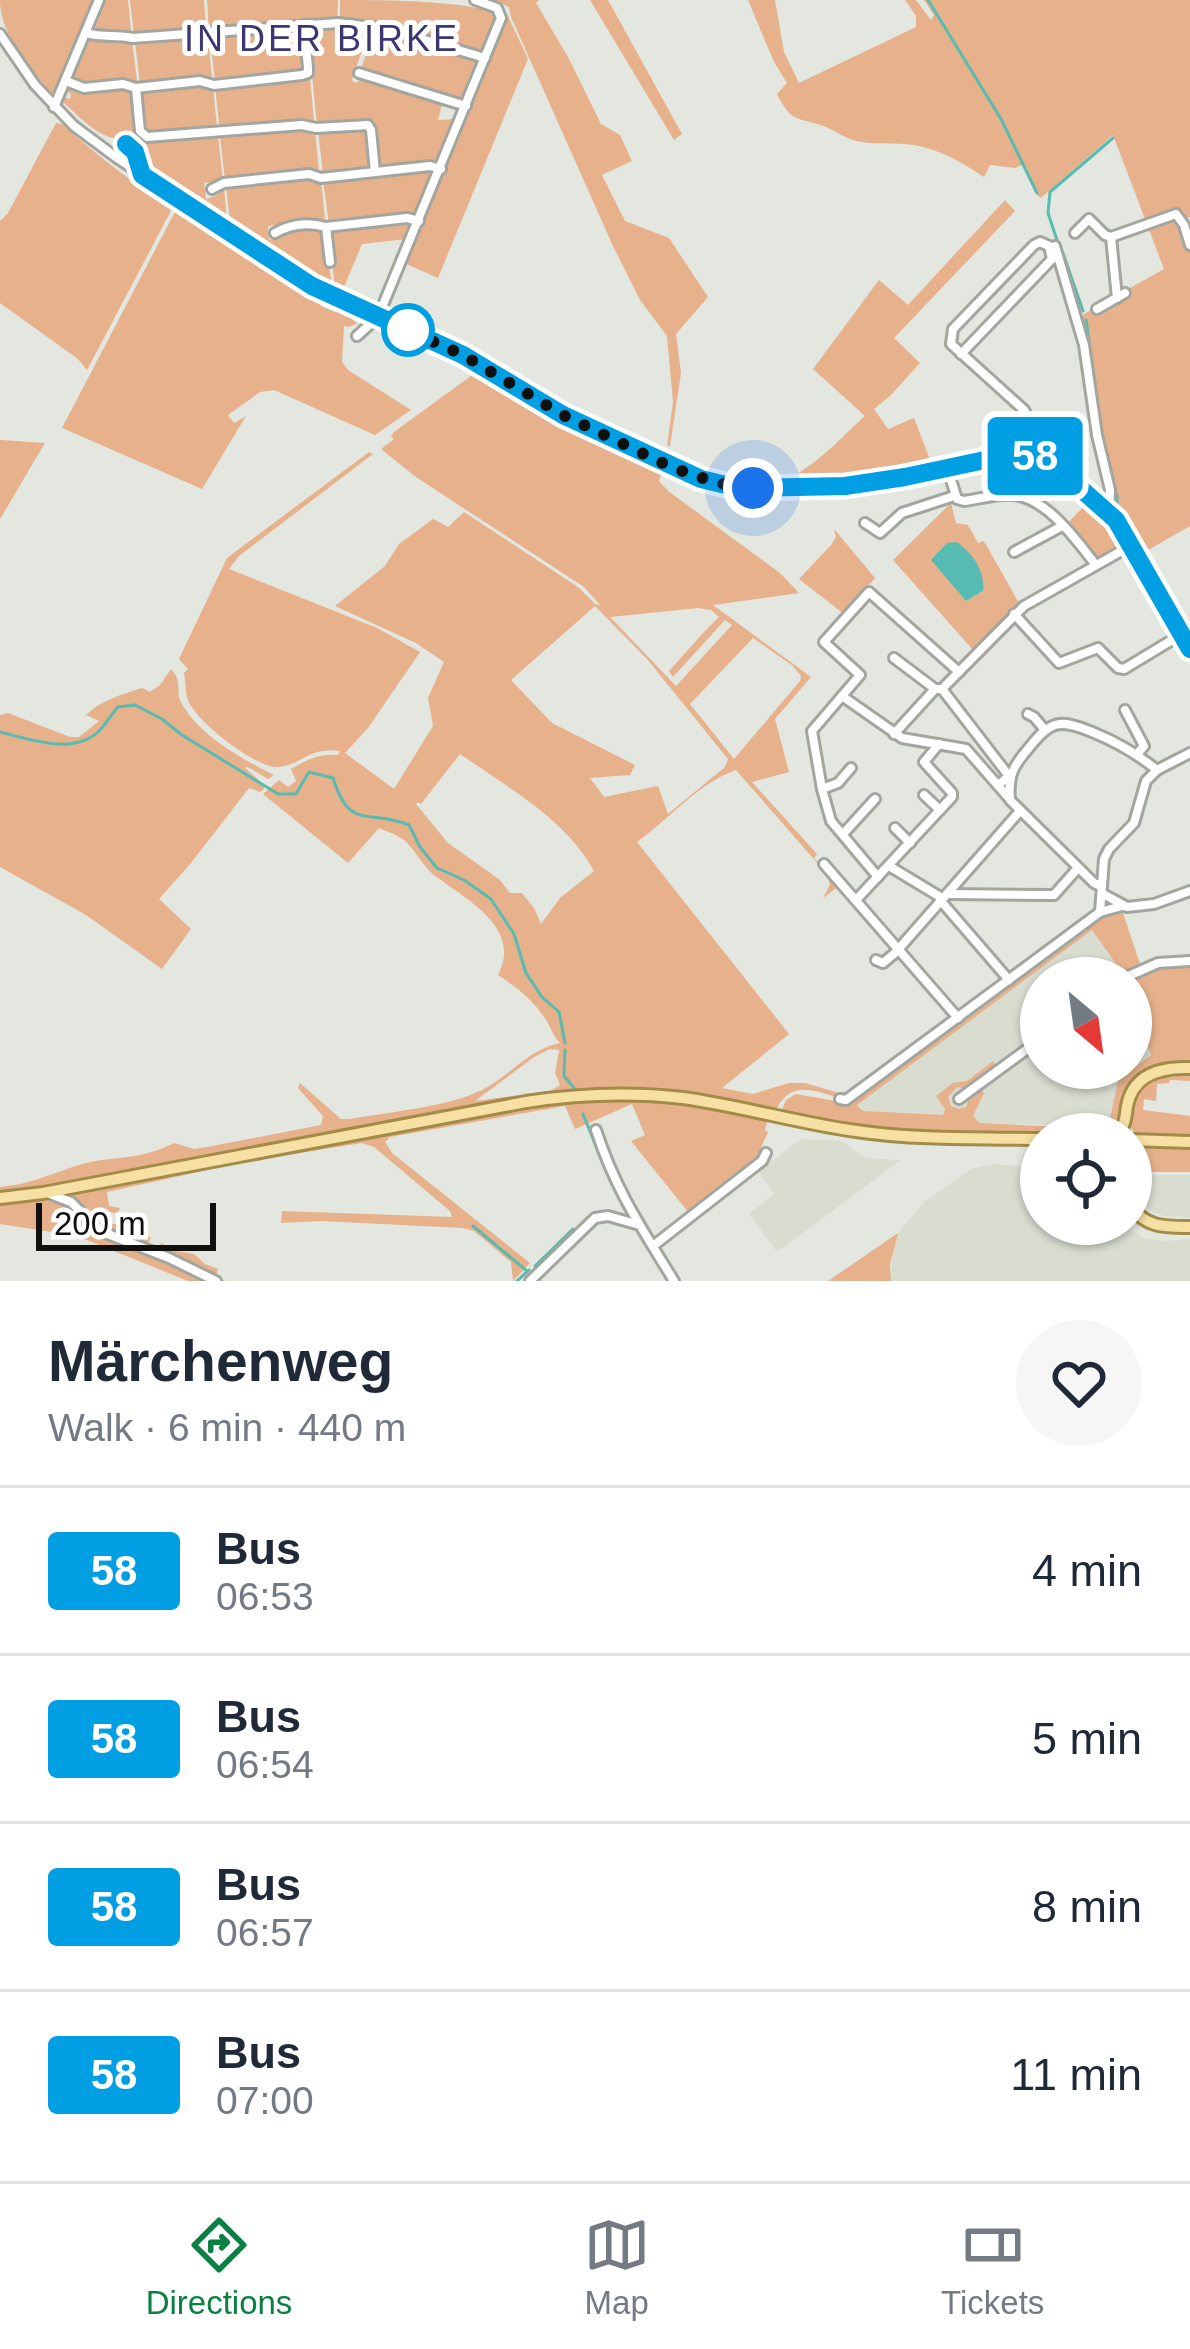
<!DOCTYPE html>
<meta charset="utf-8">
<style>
:root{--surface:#fff;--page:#f6f6f7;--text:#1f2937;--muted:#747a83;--line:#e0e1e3;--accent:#0b8043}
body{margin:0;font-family:Arial,sans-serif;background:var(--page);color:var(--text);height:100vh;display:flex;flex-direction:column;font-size:45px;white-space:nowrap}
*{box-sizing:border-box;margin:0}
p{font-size:39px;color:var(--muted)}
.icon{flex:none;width:66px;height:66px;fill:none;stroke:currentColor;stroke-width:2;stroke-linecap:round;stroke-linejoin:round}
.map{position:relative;height:1281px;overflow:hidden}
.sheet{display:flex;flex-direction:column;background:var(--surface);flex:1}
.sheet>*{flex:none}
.badge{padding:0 24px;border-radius:9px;font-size:42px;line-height:78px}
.needle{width:78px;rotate:151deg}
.tools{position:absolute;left:1020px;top:957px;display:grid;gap:24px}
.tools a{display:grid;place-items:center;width:132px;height:132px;border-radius:50%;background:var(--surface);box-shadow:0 3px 9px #0004;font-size:60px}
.scale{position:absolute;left:36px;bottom:30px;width:180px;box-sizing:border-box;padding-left:12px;border:6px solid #10110f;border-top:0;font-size:33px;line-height:42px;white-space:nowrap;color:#10110f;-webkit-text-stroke:9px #fff;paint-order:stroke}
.you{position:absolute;width:60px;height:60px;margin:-30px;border:9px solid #fff;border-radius:50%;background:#1a73e8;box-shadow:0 0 0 18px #1a73e833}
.map>.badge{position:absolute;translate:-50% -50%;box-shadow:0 0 0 6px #fff}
.round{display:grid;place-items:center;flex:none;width:126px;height:126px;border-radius:63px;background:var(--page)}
.overview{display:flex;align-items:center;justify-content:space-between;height:204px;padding:0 48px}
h1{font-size:57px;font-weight:700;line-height:90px}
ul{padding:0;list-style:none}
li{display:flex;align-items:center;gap:36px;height:168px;padding:0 48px;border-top:3px solid var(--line)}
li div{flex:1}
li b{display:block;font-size:45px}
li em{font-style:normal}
li .badge{min-width:132px;font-weight:700;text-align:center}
.menu{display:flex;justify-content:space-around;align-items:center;height:168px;border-top:3px solid var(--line);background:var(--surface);font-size:33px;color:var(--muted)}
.menu a{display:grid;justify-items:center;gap:6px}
.menu .current{color:var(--accent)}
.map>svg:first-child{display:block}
</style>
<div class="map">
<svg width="1190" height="1281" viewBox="0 0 1190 1281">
<rect width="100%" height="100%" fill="#e4e6e0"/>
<g fill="#d9ddd0">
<path d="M1093,926L1129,978H1041V1068H1131V980L1157,1057L1123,1084L1112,1127L867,1119L852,1104Z"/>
<path d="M801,1139L842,1141L865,1158L901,1160L777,1252L749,1214L774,1194L758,1171Z"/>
<path d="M992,1164L1041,1168V1224H1120L1144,1238L1166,1241L1190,1239V1281H891L893,1244L898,1233L924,1202L971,1169Z"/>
<path d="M1134,1175H1190V1217L1164,1216L1153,1212L1145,1206L1136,1191Z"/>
</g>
<g fill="#e6b18b" fill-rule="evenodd">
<path d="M0,0H95L53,95C31,68 0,36 0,0Z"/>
<path d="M106,0H128L131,31L104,34L94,31Z"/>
<path d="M130,0H204L206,27L134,36Z"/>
<path d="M207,0H338L337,20L209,32Z"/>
<path d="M340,0C375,0 475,0 496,15L480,53L393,28L340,20Z"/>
<path d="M494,0H539L536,3L568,57L601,124L620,135L632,161L602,175L625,221L669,238L708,297L676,334L681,373L670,446H667L673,402L667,336L640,300L613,246L511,17L509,7Z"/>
<path d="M590,0H608L682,134L674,140Z"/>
<path d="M748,0H775L784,52L799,83L916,27V16L905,0H916L931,20L934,15L924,0H1190V217L1180,223L1190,252V526L1143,553L1140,548L1136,549L1114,513L1115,500L1098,427L1081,324L1084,314L1164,269L1113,135L1041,198L1036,194L1022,165L1015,168L990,165L984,177C963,163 939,149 914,145C895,142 875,145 856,141C844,138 833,129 821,125C795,117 791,122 777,94L787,83L774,62Z"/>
<path d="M508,16L528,59L438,278L404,263Z"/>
<path d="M323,26L369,30L352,80L355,83L366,78L443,101L438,120L458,119L438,163L380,168L377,166L370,122L317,126L308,33L312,28Z"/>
<path d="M297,28L301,30L306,67L304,71L215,81L210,37Z"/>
<path d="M374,29L475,57L479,61L463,100L460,101L368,74L362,66Z"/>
<path d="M195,34L196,39L208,38L212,78L140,85L135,41Z"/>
<path d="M91,37L100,39L120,38L121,42L132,41L137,81L86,86L73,79Z"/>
<path d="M310,77L314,121L220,132L215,86Z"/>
<path d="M200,83L201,88L213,87L217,127L147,134L144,131L140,90Z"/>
<path d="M69,87H74L73,90L77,92L79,89L125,87L126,91L134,93L139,133C109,152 82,119 61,100L63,97L70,99L71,95L66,89Z"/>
<path d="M56,123L62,124C97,155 132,184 173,207L87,370L78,359L0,303V221L8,213Z"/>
<path d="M364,127L368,131L371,166L369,170L323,175L318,130Z"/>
<path d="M303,128L304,132L315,131L319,171L225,180L220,136Z"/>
<path d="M206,133L207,137L218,136L223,181L204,183L206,199L217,195L224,187L227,221L150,167L145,139Z"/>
<path d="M429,169L435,174L416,215L329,224L323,180Z"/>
<path d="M308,177L309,181L321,180L325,219L268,226L269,240L280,238L290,229L313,226L314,231L324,230L332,285L230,222L226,186Z"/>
<path d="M1005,200L1015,211L894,338L920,363L890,396L874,409L888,429L914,418L932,465L871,478L805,483L763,482L717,478L668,458L671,456C706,472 763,492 800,472C821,460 846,433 865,416L813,369L879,280L908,305Z"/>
<path d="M181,209L319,297L321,306L335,312L346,310L357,324L348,327L344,326L342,362L348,370L411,410L375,435L274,390L260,392L228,415L234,423L246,416L202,489L62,428L176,210Z"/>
<path d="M405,221L412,225L407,239L362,244L344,287L335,286L328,229Z"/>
<path d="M475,373L570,433L662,472L659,481L668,491L780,573L799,593L713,605L811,677L775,719L789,772L752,782L817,854L814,858L839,886L823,898L830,884L826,873L736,770C701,781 667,821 637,842L789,1034L722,1088L753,1094L789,1083H805L839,1093L844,1099C815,1092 792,1078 776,1110H770L765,1130L768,1132L753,1165L689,1213L631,1141L645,1135L632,1104L575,1129L565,1106L390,1137L385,1142L392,1153L530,1263L513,1281L511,1262L474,1231L463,1228L321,1221L281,1223L282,1211L452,1217L450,1211L374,1147L362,1143L243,1162L107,1192L109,1206L120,1208L117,1214L104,1210L94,1214L103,1227L107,1221L113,1224L124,1223L151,1238L148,1243L160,1249L161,1243L177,1251L194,1254L205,1264L218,1269L216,1276L225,1281H188L77,1236L0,1224V1187C33,1184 52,1173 82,1164C117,1155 139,1161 174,1143L194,1149L207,1147L321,1125L323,1116L298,1088L300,1083L341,1119H350C388,1112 447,1107 480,1091C509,1077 527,1050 560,1043C552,1035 551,1026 544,1017C533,1000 515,986 498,975C523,928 466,899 435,876C422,866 416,850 404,840C398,835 386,831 379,828L348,863L263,794L279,780L288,787L296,781L291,769C307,760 319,753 338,755L340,751C308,746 302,766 277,767C256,768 195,721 188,700C185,692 186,682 184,673L188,669L179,659L227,558L369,452L373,454L239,556L229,569L377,628L420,652L368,728L345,753L394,789L433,726L428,698L444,662L416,643L335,606L385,566L399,544L433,519L448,527L464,512L578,587L595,604L600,605L584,587L416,477L381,449L394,439L391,436L394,432ZM595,606L647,659L728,759L725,767L668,814L658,786L604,797L590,778L630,775L635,765L552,723L511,680ZM698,608L711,610L719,617C701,634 686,653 669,671L673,677L725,620L732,625L676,686L610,617ZM753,638L793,666L801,676L800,681L734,759L690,704ZM460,754C506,786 567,820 594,871L560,898L541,924L534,908L522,893H510L500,880L448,843L416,804L418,802L421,804ZM550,1049L559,1050L555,1073L560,1085L550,1091L475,1101L534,1057Z"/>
<path d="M0,440L45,443L0,519Z"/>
<path d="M1043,465L1110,522L1125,544C1106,555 1102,566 1085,547L1088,544L1080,535L1077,537L1066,525L1085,505L1052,477L1037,469Z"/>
<path d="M951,503L956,523L968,525L978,543L984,541L1020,605L1007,615L974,651L893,560ZM957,542L983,591L966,601L932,560Z"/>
<path d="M834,529L875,578L844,614L799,579L832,544L836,537Z"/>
<path d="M171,669C184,684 174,690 182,704C201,737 241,758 274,775L268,779L248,767L245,768L263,784L264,789L260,792L249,788L191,863L159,899L191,929L162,969L86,915L0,867V715L8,713L70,737H79L99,721L86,715C101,700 123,694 142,688L150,692L160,685Z"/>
<path d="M1122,910L1140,964L1122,972L1092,930L857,1105L863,1111L943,1115L945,1109L936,1096L953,1083L967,1081L993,1061L996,1065L965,1089L957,1087L948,1097L951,1106L959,1109L966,1107L970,1095L980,1088L984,1093L973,1116L980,1123L1086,1128L1087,1121L1109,1123L1118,1081L1151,1055L1131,998V979L1161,968L1190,965V1063C1164,1062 1134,1069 1124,1097C1119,1112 1123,1121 1112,1134H969L877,1130L781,1112L786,1100L796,1094L847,1103L1102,915Z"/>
<path d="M1162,1075L1190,1076V1081L1170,1080L1169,1083L1157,1084L1156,1101L1144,1099L1143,1110L1190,1116V1137L1140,1135L1132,1130C1125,1104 1138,1085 1162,1075Z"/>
<path d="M1149,1146L1190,1147V1172H1131V1150Z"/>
<path d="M898,1233L890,1265L891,1281H828Z"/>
</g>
<path fill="#57bbb1" d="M957,542C973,554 985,571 983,591L966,601L931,560L947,543Z"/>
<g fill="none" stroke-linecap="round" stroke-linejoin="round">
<g stroke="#57bbb1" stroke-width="3">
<path d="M928,0L1001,119L1037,193"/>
<path d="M65,111L90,133"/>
<path d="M59,117L63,121"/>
<path d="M146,172L223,224"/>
<path d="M1058,243L1048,213L1050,192L1113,138"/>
<path d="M261,249L326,288"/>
<path d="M1063,253L1083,311"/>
<path d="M342,289L374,304"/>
<path d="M389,312L469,351L567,411L661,456"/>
<path d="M1086,320L1101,429"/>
<path d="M446,351L462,360"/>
<path d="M483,372L507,386"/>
<path d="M513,390L578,427L661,466"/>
<path d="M1102,434L1117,497V513"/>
<path d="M668,458C736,490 789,485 862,479"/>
<path d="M959,459L1001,451L1029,450"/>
<path d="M939,464L951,461"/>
<path d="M960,469L1012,459L1037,463"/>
<path d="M897,474L931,466"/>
<path d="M871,478L887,475"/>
<path d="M813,493L887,486L939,474"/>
<path d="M0,732C30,739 73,756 99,731C106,724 111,715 118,707L135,705L162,719L182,735L278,794H296L309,772L333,778C350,832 367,808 409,825L420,847L437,868L464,880L491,899L514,934L526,973L542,997L559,1012L565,1043"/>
<path d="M565,1050L564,1076L574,1088"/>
<path d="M583,1114L602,1161L629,1217"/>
<path d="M473,1226L527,1271"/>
<path d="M657,1262L669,1281"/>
<path d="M535,1266L573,1229"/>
<path d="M517,1281L529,1270"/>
</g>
<g stroke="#a3a59f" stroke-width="14">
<g id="minor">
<path d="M86,33C102,38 117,34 133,38L338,23L388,29L485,58"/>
<path d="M0,34L35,85L74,126L117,158L289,272L333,297L463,355L563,415L686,473L733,487L812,488L869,483L1013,454L1037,457L1054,465L1116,521L1190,649"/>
<path d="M359,73L466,106"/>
<path d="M66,81L84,88L123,84L136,88L200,81L214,85L302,75L308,73V68L304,25"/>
<path d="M136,88L140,131L147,137L302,125L316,128L368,125L371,130L375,172"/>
<path d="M54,107L99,0"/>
<path d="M212,189L224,183L309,174L321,178L430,166L441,169"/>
<path d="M326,227L330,262"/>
<path d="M275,233C291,224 308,222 326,227L407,218L419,221"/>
<path d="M1075,233L1089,219L1105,235L1111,237L1176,214L1184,225L1190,245"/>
<path d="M1111,237L1117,298"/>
<path d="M1055,246L1084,345L1097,435L1110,490L1109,512"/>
<path d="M1097,309L1125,293"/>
<path d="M357,336L378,317L501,18L497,8L475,0"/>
<path d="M961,354L1052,259"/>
<path d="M1037,457L1034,430L1024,410L951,344L953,329L1034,245L1040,242L1049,246L1052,259"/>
<path d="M947,467L957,499L964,501C980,499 998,493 1014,495C1048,499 1076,540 1096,565"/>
<path d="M865,523L880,533L902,513L954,496"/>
<path d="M1014,552L1062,526"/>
<path d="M1014,614L1059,663L1098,648L1118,668L1124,669L1182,634"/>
<path d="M894,658L935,689"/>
<path d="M942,689L1024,606L1132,545"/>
<path d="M842,696L902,738L966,749L1008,797"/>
<path d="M1125,710L1144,746L1137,754"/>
<path d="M1028,714L1034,717L1045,730"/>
<path d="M894,734L935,689H942L1009,776L998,785"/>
<path d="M822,789L838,783L851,768"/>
<path d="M924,795L940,810"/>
<path d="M895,828L910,843"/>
<path d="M843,834L875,799"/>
<path d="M824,864L958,1018"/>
<path d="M889,866L942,898"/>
<path d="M878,877L831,821L822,789L812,731L860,675L824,642L869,592L959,672"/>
<path d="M1101,886L1094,883L1010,800C1008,776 1013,766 1028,749C1050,721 1059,718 1092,732C1117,742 1136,753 1157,770"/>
<path d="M947,894L1054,895L1078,868"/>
<path d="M1103,894L1127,907L1154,904L1190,891"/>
<path d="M856,900L952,797V793L924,762L939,744"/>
<path d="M940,900L1009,980"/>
<path d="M1100,912L1104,859L1109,849L1134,823L1146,781L1157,770L1190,753"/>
<path d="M876,960L883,963L895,953L1020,811"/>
<path d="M1124,978L1158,963L1190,961"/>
<path d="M840,1099L846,1100L1100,912L1122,906"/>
<path d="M959,1099L1041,1039"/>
<path d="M596,1130C616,1191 641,1227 674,1281"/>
<path d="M50,1194L71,1202L100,1231L169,1258L216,1281"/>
<path d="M653,1246L762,1161L766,1153"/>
<path d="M530,1281L595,1218L608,1216L636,1224"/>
</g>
</g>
<g stroke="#a38b48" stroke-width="16">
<g id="major">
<path d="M1116,1134C1126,1125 1125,1119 1127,1106C1133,1074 1161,1067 1190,1068"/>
<path d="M1131,1140L1190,1142"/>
<path d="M0,1198L43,1193L526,1102C578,1094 630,1092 683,1098C741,1106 798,1123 856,1131C917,1140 980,1138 1041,1139"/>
<path d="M1131,1206C1146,1228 1165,1227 1190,1227"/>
</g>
</g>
<use href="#minor" stroke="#fff" stroke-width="8"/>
<use href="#major" stroke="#f7e0a3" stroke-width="10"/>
</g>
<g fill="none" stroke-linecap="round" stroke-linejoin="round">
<g stroke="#fff" stroke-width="27">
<path id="line" d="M126,144L135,152L142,175L312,286L463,355L563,415L701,479L734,487L753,488L845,486L905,477L1013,454L1037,457L1054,465L1116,520L1190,649"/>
</g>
<use href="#line" stroke="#009ee3" stroke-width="18"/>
<path stroke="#10110f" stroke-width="12" stroke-dasharray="0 21.6" d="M408,330L401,327L463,355L563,415L671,467L717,483L753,488"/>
</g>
<circle fill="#fff" stroke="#009ee3" stroke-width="6" cx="408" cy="330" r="24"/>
<g text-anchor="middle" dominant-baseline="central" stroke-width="10" stroke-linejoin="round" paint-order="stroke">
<g font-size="36" letter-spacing="3" fill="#3b3773" stroke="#fff">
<text x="322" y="38">IN DER BIRKE</text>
</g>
</g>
</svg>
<div class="tools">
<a><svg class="needle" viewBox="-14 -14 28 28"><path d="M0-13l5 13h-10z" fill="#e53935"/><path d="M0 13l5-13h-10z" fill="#747a83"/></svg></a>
<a><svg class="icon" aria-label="locate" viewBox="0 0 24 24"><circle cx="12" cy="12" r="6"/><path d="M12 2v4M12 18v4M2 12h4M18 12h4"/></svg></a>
</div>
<div class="scale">200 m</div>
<div class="you" style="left:753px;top:488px"></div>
<b class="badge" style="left:1035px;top:456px;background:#009ee3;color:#fff">58</b>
</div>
<section class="sheet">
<div class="overview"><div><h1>Märchenweg</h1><p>Walk · 6 min · 440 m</p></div><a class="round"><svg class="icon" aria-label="heart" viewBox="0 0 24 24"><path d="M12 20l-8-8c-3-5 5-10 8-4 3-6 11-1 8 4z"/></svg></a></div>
<ul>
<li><span class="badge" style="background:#009ee3;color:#fff">58</span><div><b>Bus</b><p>06:53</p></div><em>4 min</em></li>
<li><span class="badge" style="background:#009ee3;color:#fff">58</span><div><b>Bus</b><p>06:54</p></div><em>5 min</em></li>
<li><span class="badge" style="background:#009ee3;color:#fff">58</span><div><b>Bus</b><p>06:57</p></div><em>8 min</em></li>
<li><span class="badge" style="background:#009ee3;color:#fff">58</span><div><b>Bus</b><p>07:00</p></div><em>11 min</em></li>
</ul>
</section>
<nav class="menu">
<a class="current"><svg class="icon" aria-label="directions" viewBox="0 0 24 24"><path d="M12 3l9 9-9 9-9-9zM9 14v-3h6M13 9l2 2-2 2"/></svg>Directions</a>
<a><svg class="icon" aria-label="map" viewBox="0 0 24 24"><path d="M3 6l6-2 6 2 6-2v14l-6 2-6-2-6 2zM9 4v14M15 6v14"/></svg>Map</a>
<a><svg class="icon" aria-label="tickets" viewBox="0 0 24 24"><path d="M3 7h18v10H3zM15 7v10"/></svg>Tickets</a>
</nav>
